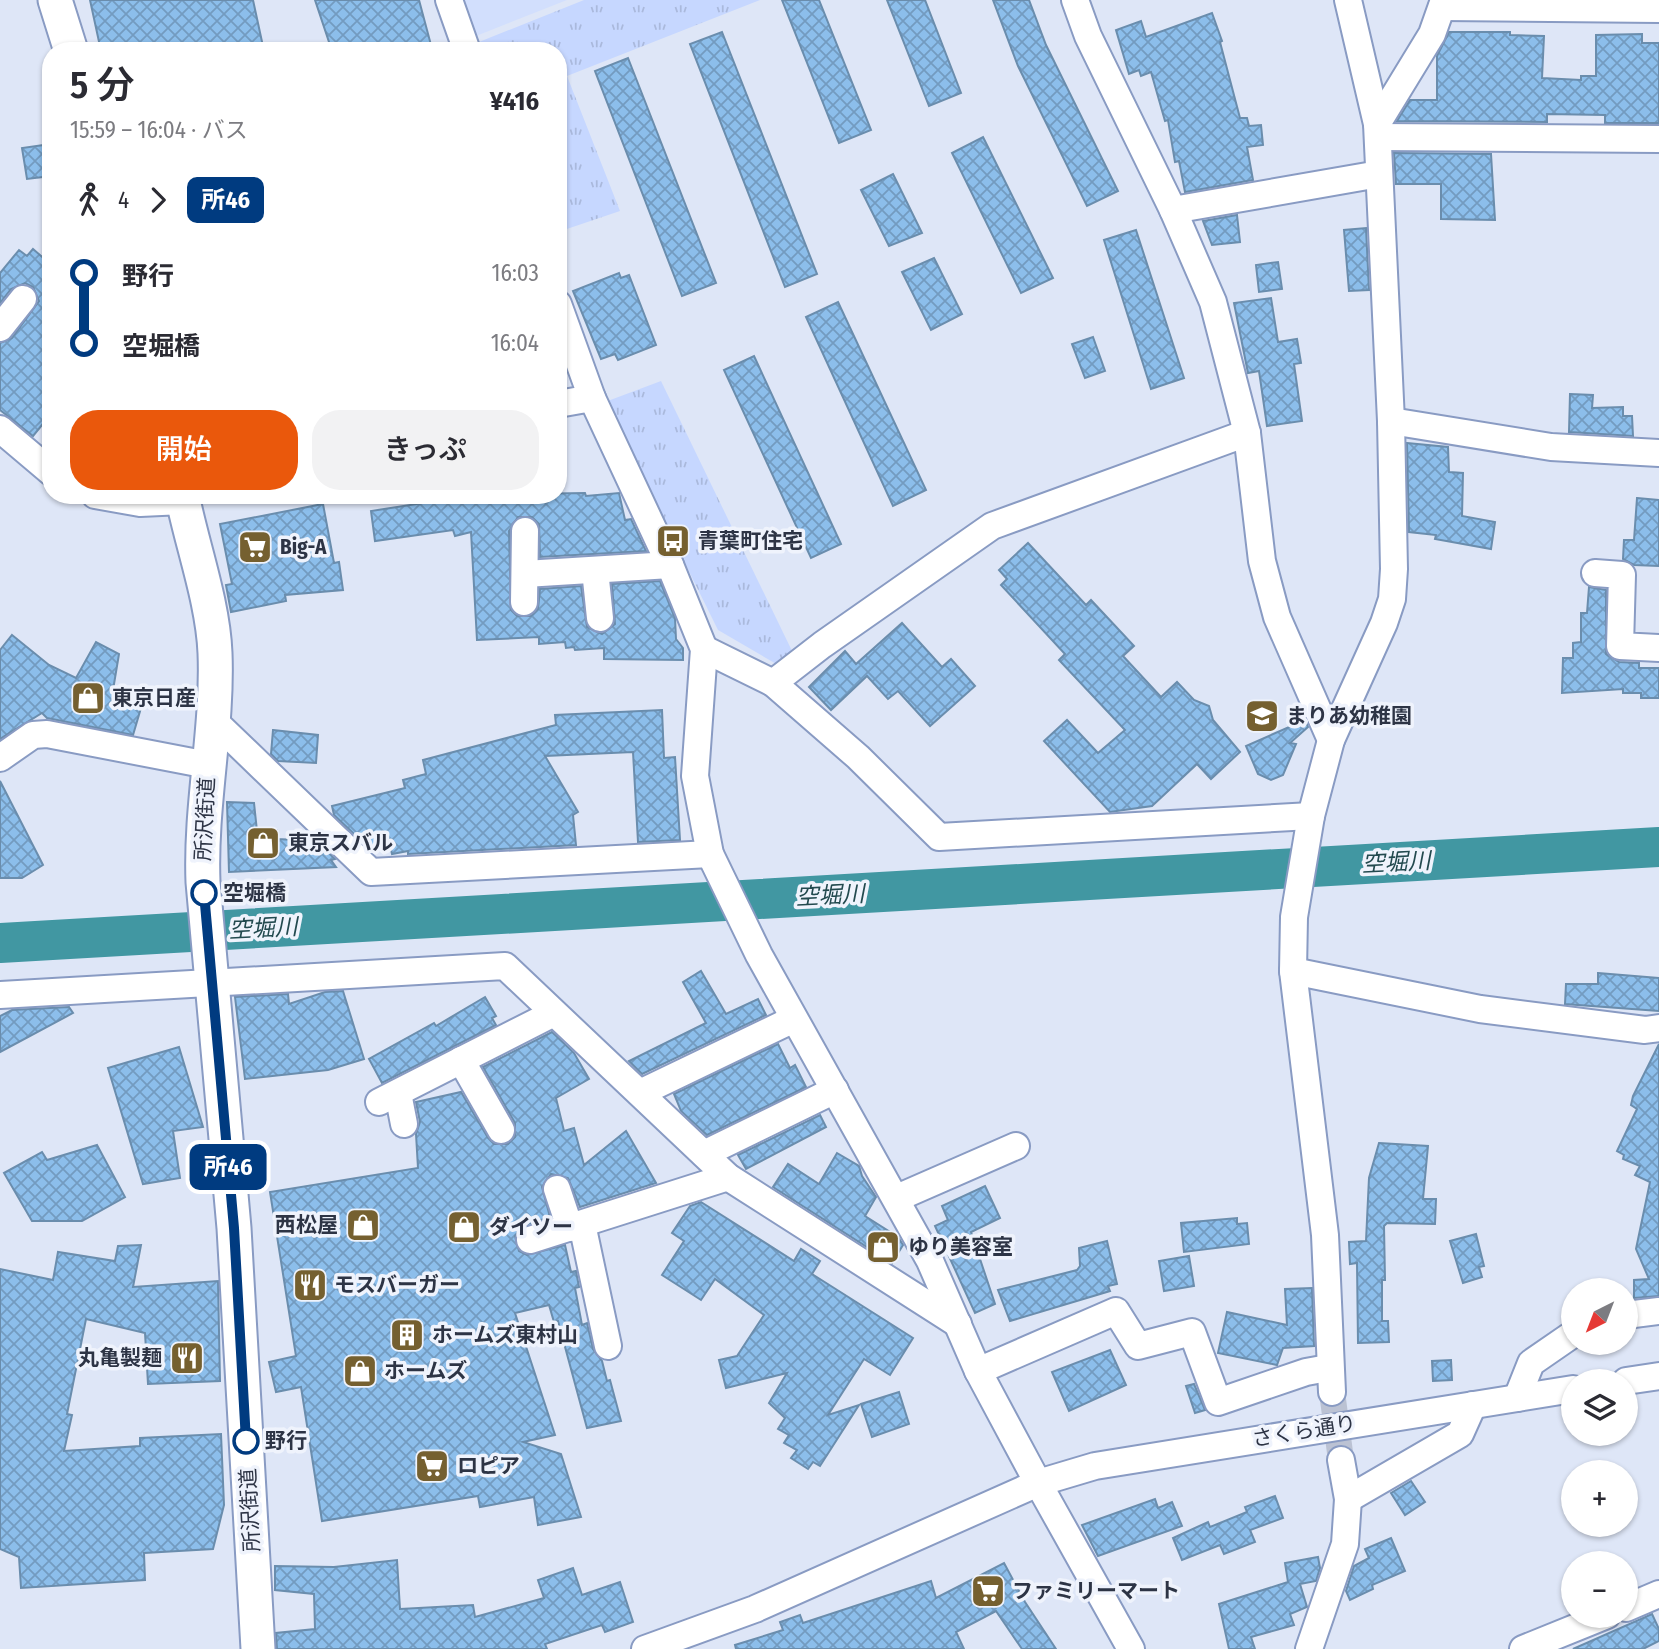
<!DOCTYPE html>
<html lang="ja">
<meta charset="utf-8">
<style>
:root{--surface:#fff;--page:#f2f2f3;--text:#2b2b33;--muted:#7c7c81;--accent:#ea580c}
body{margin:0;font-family:"Fira Sans Condensed","Noto Sans JP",sans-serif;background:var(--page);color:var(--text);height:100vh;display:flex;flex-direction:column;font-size:26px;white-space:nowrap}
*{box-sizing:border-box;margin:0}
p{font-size:23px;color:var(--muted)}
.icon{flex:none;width:38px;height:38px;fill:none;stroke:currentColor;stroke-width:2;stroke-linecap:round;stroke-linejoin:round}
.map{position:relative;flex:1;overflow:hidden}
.drawer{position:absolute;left:42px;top:42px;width:525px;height:462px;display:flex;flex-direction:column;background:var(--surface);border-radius:28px;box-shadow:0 2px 5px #0004}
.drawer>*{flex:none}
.badge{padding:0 14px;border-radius:10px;font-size:24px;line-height:46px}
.needle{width:46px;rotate:222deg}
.fabs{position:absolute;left:1561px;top:1278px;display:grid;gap:14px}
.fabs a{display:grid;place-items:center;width:77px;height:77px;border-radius:50%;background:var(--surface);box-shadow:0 2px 5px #0004;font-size:35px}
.map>.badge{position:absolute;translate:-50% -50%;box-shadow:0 0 0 4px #fff}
.legs{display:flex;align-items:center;gap:10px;height:77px;padding:0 28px;font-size:23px}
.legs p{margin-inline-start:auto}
.headline{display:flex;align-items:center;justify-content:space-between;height:119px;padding:0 28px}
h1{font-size:38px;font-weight:600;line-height:52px}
.action{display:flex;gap:14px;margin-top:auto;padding:14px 28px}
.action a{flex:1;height:80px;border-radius:28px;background:var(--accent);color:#fff;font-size:28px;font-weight:600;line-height:80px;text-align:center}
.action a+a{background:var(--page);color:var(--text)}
ul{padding:0 28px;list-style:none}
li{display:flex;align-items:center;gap:24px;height:70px;font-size:26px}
li i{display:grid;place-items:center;width:10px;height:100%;margin:0 9px;background:currentColor}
li i::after{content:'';width:18px;height:18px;margin:-9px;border:5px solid;border-radius:50%;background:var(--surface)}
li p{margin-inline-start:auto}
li:first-child i{background:linear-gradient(#0000 50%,currentColor 0)}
li:last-child i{background:linear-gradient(currentColor 50%,#0000 0)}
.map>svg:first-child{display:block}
</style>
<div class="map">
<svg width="1659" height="1649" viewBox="0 0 1659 1649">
<defs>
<pattern id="grass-tufts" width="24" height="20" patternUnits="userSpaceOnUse" patternTransform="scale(1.75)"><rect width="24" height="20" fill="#c6d7ff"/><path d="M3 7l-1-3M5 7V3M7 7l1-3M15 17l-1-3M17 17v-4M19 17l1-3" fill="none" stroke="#aab9dc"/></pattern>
<pattern id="building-cross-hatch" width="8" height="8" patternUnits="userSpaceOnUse" patternTransform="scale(1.75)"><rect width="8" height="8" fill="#8cbeeb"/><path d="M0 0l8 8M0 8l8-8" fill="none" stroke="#739bc0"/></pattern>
</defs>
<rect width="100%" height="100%" fill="#dee6f7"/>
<path fill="#d2dffd" d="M457,0H567L471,38Z"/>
<g fill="url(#grass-tufts)">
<path d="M584,0H760L567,76L620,211L558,232V51H476L474,44Z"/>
<path d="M661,381L793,653L778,665L718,630L605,402Z"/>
</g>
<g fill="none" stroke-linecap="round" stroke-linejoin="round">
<path stroke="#4197a2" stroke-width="40" d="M0,943L1659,847"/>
</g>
<g fill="url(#building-cross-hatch)" stroke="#6a8dad" stroke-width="2">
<path d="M90,0H253L264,51H101Z"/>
<path d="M315,0H419L431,45L413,51H332Z"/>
<path d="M782,0H819L871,130L839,143Z"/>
<path d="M887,0H925L961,93L929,106Z"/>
<path d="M993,0H1029L1046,45L1118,191L1087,206L1018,66Z"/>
<path d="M1212,13L1222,41L1220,42L1240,118H1247L1249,126L1261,125L1263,145L1247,147L1253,180L1185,192L1179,161L1175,162L1168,120L1165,121L1151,72L1141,76L1139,70L1129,74L1116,30L1141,21L1146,37Z"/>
<path d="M722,32L817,274L785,287L690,44Z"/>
<path d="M1449,32H1510V35L1544,36L1542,78L1581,80V76H1596V35L1642,34V43H1659V123H1605V115L1547,114V122L1397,121L1410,100H1437V56Z"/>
<path d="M628,58L716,283L682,296L595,71Z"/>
<path d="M983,137L1053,278L1021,293L952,153Z"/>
<path d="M51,144V176L27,179L22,148Z"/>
<path d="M1394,153L1491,154L1495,220L1441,219V184H1396Z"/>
<path d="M893,174L922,233L889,246L861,190Z"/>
<path d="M1237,215L1240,242L1212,245L1203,221Z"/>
<path d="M1366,228L1369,290L1349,291L1344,230Z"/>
<path d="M1136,230L1184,378L1151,389L1104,240Z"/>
<path d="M33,249L48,262L44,267L51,273V414L33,436L0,410V343L12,338L39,301L33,287L25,283L11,289L0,303V273L19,250L27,256Z"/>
<path d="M934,258L962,314L931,330L902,272Z"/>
<path d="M1278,262L1282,289L1259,292L1256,265Z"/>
<path d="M619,273L621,278L629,275L656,345L618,360L615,354L601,359L573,291Z"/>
<path d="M1271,298L1278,342L1297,339L1301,363L1294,364L1302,421L1267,426L1259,371L1248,373L1234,303Z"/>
<path d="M838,302L926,490L893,506L806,317Z"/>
<path d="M1093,337L1105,371L1085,378L1072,344Z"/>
<path d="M754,356L841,544L811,558L724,370Z"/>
<path d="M1570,394L1593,395L1592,408L1623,407V416H1632L1633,436L1569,432Z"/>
<path d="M1407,443L1448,447L1449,472L1463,473L1462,516L1495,522L1491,549L1435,539L1436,535L1409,532Z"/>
<path d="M585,493L586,496L619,493L625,520L631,519L646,551L540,557L539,524L532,517H518L509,531L511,610L517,616H531L538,609L540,589L581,586L587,627L602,634L615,624L612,584L660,581L675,618L676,639L683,648V660L604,659V648L575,650L574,647L566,648L565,642L539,644V637L477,640L471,532L455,536L453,530L375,541L371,511L456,498L455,495Z"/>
<path d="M1637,498L1659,500V566L1634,565L1623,559L1624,540H1634Z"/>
<path d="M323,504L334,563L339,562L343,590L285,595L286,601L231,612L226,585L232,584L220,524Z"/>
<path d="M1028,543L1086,605L1091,600L1134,646L1123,656L1161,697L1177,682L1194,700L1209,706L1213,720L1240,752L1211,779L1197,764L1152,806L1110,812L1044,741L1067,720L1098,753L1125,730L1059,660L1065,654L1001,585L1007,579L999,570Z"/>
<path d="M1589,587L1606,590V654L1619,662L1639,663V668H1659V698H1641V693H1623V689L1562,693L1563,658H1573V643L1581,642V613H1587Z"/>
<path d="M902,623L942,667L951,659L975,686L930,726L898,691L888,699L867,676L831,710L809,687L845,651L856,664Z"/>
<path d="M12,635L49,665L76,678L96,642L119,654L113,690L141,708L133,735L47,718L42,713L0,739V650Z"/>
<path d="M662,710L664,758L675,757L680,840L638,842L633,752L545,756L578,812L573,815L576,845L408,854V851L392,854L390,845L371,850L334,815L332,806L405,788L403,780L426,774L423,760L556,725L555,715Z"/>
<path d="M1305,720L1308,727L1290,743L1296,744L1283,775L1271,780L1258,774L1246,746Z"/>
<path d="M273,730L318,735L316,763L278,761L271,754Z"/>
<path d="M0,781L43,865L22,878H0Z"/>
<path d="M227,802L254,803L257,831L277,830V839L316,841L335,859L331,860L336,867L229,872Z"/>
<path d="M701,971L726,1014L758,999L766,1015L642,1074L629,1061L706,1023L683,982Z"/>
<path d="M1598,973L1659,978V1011L1565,1004L1566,984H1598Z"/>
<path d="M343,991L364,1059L328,1070L245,1079L235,997L288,994L289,1004L325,992Z"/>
<path d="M485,997L496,1016L492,1018L496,1025L382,1083L369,1059L434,1023L436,1026Z"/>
<path d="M69,1007L73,1013L0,1052V1016L12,1010Z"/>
<path d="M552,1032L574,1053L589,1079L556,1098L564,1131L574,1128L584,1165L626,1131L656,1183L580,1207L568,1178L551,1174L542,1187L550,1217L525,1225L515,1236L519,1251L527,1255L565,1245L571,1272L576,1271L579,1287L575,1288L582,1325L587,1323L593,1349L602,1361L607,1381L610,1380L621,1421L587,1428L558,1321L554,1322L549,1305L515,1313L555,1435L523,1442L561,1454L581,1517L538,1525L534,1497L480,1507L478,1496L322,1521L301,1387L276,1392L269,1362L296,1356L270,1192L418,1168L416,1134L420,1122L416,1102L461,1092L488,1138L494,1144H508L515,1137V1123L483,1067Z"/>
<path d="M778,1044L790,1068L795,1065L806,1087L707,1135L681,1111L674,1094Z"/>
<path d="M1659,1044V1296L1634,1298V1280L1649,1279L1636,1249L1650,1182L1635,1175L1640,1166L1623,1159L1624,1155L1617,1151L1637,1109L1631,1105L1633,1096Z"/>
<path d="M179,1047L203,1127L173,1131L180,1178L143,1184L108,1068Z"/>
<path d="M820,1115L826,1127L746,1169L738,1155Z"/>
<path d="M1379,1143L1428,1146L1423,1199H1436L1435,1224L1387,1223L1384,1226L1385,1280H1382V1321H1388L1389,1342L1358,1343L1357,1263L1350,1264L1349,1242L1366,1241L1369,1178Z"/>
<path d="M97,1145L125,1197L82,1221H32L4,1173L42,1152L47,1160Z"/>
<path d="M837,1153L859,1166L862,1176L876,1197L865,1216L898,1237L903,1245L892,1263L773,1187L788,1164L819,1184Z"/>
<path d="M985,1186L1000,1218L971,1232L995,1304L975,1313L935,1226L948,1220L942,1206Z"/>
<path d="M701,1202L794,1261L801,1249L820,1261L812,1274L913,1338L890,1375L864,1359L828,1415L859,1405L820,1466L813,1462L808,1469L791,1458L797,1450L784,1443L789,1435L778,1429L785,1418L769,1403L787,1373L726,1388L719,1360L737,1356L764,1315L715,1279L701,1300L662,1275L684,1241L672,1233L690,1206Z"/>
<path d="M1237,1218V1224L1247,1223L1249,1244L1184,1252L1181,1223Z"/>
<path d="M1476,1234L1484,1266L1479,1267L1482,1277L1463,1283L1450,1241Z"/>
<path d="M1107,1241L1117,1284L1108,1286L1110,1291L1010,1321L998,1290L1077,1270L1080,1266L1079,1248Z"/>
<path d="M141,1245L133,1287L218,1281L220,1381L148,1384L145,1333L86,1319L67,1414L72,1415L64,1451L140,1446V1438L221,1434L224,1505L213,1549L144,1553L145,1580L21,1588L19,1557L0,1549V1269L53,1280L58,1252L115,1261L118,1246Z"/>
<path d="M1189,1256L1194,1286L1164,1291L1159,1261Z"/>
<path d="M1312,1288L1314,1346L1283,1348L1277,1365L1218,1353L1227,1312L1287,1325L1285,1289Z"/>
<path d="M1110,1350L1126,1385L1069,1411L1052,1372Z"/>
<path d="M1451,1360L1452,1380L1433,1381L1432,1361Z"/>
<path d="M1194,1384L1205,1410L1195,1413L1186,1386Z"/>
<path d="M899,1392L909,1424L872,1437L861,1404Z"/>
<path d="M1411,1481L1425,1502L1405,1515L1391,1493Z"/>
<path d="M1275,1496L1283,1518L1250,1530L1255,1542L1224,1554L1220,1545L1182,1560L1173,1538L1208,1522L1210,1527L1247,1512L1245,1507Z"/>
<path d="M1155,1499L1158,1508L1172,1502L1182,1526L1098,1556L1082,1525Z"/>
<path d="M1391,1538L1405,1571L1372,1585L1373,1589L1350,1600L1346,1591L1354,1566L1369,1558L1365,1549Z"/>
<path d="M1318,1557L1320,1568L1316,1581L1300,1584L1307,1607L1290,1614L1294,1625L1251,1637L1255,1649H1229L1219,1604L1288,1582L1285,1563Z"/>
<path d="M397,1560L400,1609L473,1605L475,1617L544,1598L538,1580L573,1568L582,1595L620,1582L633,1622L605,1632L602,1625L545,1644L547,1649H277L276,1633L315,1629L314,1594L275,1590V1566L334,1567Z"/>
<path d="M1004,1563L1025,1602L1056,1649H1022L996,1611L956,1632L964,1649H736L735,1645L783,1630L780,1622L800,1615L803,1623L931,1581L936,1598Z"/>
<path d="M1652,1614L1659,1629V1641L1643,1649H1573Z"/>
</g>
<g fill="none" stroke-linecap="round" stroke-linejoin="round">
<path stroke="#bbc2d3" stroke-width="26" stroke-dasharray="26 13" stroke-linecap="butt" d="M1332,1392L1341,1460"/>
<g stroke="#899bc3" stroke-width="30">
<g id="minor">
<path d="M449,0L467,51"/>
<path d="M1075,0L1088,36L1173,210L1213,302L1247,433L1262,561L1277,617L1331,740"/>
<path d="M1442,7L1659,9"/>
<path d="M1377,124L1432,34L1444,0"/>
<path d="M1378,137L1659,139"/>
<path d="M1173,210L1379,174"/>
<path d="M558,304L592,398L670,565L704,649L695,776L710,854L759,955L930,1261L978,1371L1038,1483L1131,1649"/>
<path d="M0,328L23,299"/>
<path d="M558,404L592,398"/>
<path d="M1391,421L1551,447L1659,453"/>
<path d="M0,429L51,472"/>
<path d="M95,495L140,503L183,501"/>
<path d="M595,570L600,618"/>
<path d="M1595,573L1622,575L1620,646L1659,648"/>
<path d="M525,574L670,565"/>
<path d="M524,602L525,531"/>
<path d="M704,649L773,683L858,757L939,837L1311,816"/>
<path d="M773,683L822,645L992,526L1247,433"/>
<path d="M212,719L371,872L710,854"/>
<path d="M0,758L33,735L47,734L208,765"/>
<path d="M1293,971L1480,1009L1645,1030L1659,1028"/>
<path d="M0,995L505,966L728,1177L958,1324"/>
<path d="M461,1060L501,1130"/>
<path d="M398,1093L404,1124"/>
<path d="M640,1093L794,1019"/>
<path d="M379,1102L554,1013"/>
<path d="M704,1154L835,1090"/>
<path d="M557,1189L570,1228"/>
<path d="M897,1198L1016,1146"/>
<path d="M582,1224L608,1346"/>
<path d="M530,1240L728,1177"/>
<path d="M1626,1315L1659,1311"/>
<path d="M978,1371L1116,1311L1138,1346L1192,1332L1218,1402L1306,1372L1328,1368"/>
<path d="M1626,1381L1659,1376"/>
<path d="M1332,1392L1325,1235L1293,971L1294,917L1311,816L1331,740L1384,623L1392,599L1394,569L1391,421L1377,124L1348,0"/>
<path d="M1517,1398L1531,1363L1573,1334"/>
<path d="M1348,1499L1460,1434L1473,1405"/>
<path d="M1626,1608L1659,1594"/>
<path d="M645,1649L755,1609L1038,1483L1095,1466L1573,1389"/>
<path d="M1309,1649L1345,1544L1348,1499L1341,1460"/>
<path d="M1523,1649L1607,1615"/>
</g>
</g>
<g stroke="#899bc3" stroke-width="37">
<g id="major">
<path d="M55,0L71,51"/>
<path d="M182,495C192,545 213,602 215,653C218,729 200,805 203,882L234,1228L258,1649"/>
</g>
</g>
<use href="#minor" stroke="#fff" stroke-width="26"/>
<use href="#major" stroke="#fff" stroke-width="33"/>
</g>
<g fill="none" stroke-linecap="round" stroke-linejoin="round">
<g stroke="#fff" stroke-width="16">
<path id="line-1" d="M204,893L234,1228L246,1441"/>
</g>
<use href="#line-1" stroke="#003b80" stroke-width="10"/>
</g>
<defs>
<g id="bus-square" transform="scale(1.75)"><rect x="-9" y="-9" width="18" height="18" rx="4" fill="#756030" stroke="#eff3fc"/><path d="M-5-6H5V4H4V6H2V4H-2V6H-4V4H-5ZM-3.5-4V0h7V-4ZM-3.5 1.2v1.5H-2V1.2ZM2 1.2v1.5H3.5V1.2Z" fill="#fff"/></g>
<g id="supermarket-square" transform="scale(1.75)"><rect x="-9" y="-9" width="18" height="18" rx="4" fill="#756030" stroke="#eff3fc"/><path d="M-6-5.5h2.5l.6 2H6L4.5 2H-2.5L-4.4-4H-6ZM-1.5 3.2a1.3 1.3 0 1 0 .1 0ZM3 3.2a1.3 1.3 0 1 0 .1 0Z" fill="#fff"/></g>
<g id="shop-square" transform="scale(1.75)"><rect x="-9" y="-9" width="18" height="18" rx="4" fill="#756030" stroke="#eff3fc"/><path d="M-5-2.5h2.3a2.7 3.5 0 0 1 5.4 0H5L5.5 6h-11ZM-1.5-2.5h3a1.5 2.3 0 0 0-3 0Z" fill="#fff"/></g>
<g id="school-square" transform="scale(1.75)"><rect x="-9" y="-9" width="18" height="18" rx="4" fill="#756030" stroke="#eff3fc"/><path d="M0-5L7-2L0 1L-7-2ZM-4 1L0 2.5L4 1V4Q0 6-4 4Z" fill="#fff"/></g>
<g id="restaurant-square" transform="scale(1.75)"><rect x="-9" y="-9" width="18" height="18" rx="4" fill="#756030" stroke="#eff3fc"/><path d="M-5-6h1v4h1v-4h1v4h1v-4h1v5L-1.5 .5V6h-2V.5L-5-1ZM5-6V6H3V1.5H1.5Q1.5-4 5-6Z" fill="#fff"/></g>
<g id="building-square" transform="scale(1.75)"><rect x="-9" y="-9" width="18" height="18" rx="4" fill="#756030" stroke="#eff3fc"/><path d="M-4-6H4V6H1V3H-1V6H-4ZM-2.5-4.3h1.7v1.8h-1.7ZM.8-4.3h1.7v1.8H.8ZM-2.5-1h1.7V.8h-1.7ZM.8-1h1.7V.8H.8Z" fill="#fff"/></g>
</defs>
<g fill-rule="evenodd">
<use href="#bus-square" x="673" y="541"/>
<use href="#supermarket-square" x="255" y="547"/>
<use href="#shop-square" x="88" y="698"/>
<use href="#school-square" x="1262" y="716"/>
<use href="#shop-square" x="263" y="843"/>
<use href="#shop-square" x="363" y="1225"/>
<use href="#shop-square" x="464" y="1227"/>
<use href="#shop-square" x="883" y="1247"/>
<use href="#restaurant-square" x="310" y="1285"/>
<use href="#building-square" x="407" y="1335"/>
<use href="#restaurant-square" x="187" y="1358"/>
<use href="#shop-square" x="360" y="1371"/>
<use href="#supermarket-square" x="432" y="1466"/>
<use href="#supermarket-square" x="988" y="1591"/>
</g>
<g fill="#fff" stroke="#003b80" stroke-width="3.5">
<circle cx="204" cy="893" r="12"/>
<circle cx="246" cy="1441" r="12"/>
</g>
<g text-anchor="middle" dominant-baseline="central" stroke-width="7" stroke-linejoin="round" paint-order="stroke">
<g font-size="21" font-weight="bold" fill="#2d3445" stroke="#eff3fc" text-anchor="start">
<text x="698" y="541">青葉町住宅</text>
<text x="280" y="547">Big-A</text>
<text x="112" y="698">東京日産</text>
<text x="1286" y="716">まりあ幼稚園</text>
<text x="288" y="843">東京スバル</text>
<text x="338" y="1225" text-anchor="end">西松屋</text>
<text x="489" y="1227">ダイソー</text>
<text x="908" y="1247">ゆり美容室</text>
<text x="334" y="1285">モスバーガー</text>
<text x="432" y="1335">ホームズ東村山</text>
<text x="162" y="1358" text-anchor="end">丸亀製麺</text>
<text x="384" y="1371">ホームズ</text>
<text x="457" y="1466">ロピア</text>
<text x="1012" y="1591">ファミリーマート</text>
</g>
<g font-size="21" fill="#2d3445" stroke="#eff3fc">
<text transform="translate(205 819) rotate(-87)">所沢街道</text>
<text transform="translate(1304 1431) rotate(-9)">さくら通り</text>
<text transform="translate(250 1510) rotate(-93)">所沢街道</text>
</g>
<g font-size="21" font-weight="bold" fill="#2d3445" stroke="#eff3fc" text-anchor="start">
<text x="223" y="893">空堀橋</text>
<text x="265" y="1441">野行</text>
</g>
<g font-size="23" font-style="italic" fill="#234a4f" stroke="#eff3fc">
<text transform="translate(1396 862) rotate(-3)">空堀川</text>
<text transform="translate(830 895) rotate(-3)">空堀川</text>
<text transform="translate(263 928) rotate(-3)">空堀川</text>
</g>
</g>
</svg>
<div class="fabs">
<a><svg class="needle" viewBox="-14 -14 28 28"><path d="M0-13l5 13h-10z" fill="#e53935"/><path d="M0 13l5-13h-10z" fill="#7c7c81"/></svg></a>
<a><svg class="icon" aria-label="layers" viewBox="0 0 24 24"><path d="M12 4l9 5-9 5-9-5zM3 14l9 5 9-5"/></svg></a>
<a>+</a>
<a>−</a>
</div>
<b class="badge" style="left:228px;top:1167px;background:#003b80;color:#fff">所46</b>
<section class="drawer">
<div class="headline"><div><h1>5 分</h1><p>15:59 – 16:04 · バス</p></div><b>¥416</b></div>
<div class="legs"><svg class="icon" aria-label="walk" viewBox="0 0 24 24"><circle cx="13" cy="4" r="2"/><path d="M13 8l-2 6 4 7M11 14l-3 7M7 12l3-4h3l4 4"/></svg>4<svg class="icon" aria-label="forward" viewBox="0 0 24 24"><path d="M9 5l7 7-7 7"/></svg><b class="badge" style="background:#003b80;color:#fff">所46</b></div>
<ul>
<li><i style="color:#003b80"></i><b>野行</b><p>16:03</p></li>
<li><i style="color:#003b80"></i><b>空堀橋</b><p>16:04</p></li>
</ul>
<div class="action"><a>開始</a><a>きっぷ</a></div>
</section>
</div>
